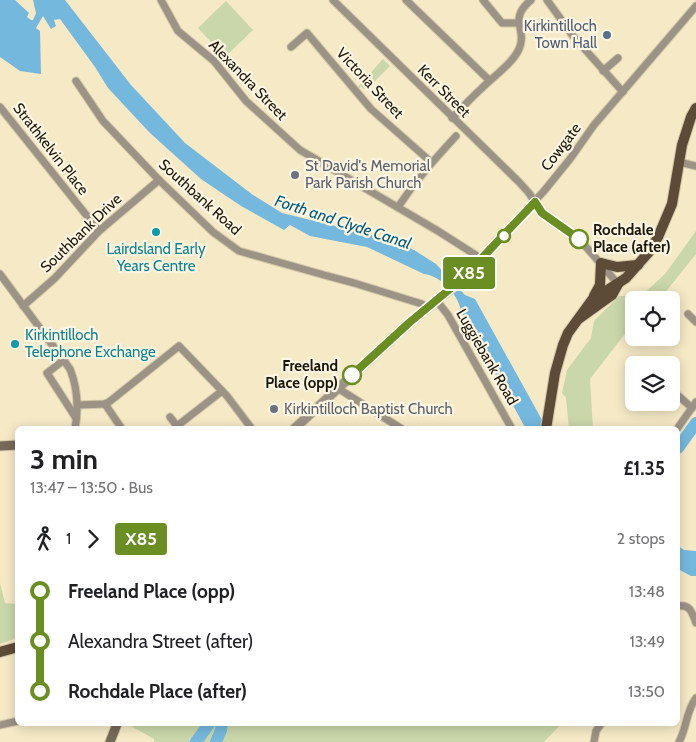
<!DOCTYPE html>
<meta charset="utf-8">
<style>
:root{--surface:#fff;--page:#f2f2f2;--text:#202124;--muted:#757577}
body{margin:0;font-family:Cabin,sans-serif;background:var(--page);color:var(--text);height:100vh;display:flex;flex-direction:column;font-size:19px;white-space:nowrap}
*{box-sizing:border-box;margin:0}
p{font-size:16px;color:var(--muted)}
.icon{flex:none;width:28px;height:28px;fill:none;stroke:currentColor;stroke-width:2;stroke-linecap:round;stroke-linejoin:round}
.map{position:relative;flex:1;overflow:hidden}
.side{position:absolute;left:15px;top:426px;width:665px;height:300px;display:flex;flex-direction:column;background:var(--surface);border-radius:8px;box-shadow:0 2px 12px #0003}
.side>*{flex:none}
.badge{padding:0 10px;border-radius:4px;font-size:18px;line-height:32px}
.controls{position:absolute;left:625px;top:291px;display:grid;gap:10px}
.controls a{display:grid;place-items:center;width:55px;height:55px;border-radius:8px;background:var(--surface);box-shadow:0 2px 12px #0003;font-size:25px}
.map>.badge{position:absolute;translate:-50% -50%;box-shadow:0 0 0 2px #fff}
.legs{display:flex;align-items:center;gap:8px;height:55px;padding:0 15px;font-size:16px}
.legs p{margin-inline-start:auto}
.overview{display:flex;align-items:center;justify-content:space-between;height:85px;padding:0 15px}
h1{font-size:28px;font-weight:700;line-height:38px}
ul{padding:0 15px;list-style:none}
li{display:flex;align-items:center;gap:18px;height:50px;font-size:19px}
li i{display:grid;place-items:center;width:8px;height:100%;margin:0 6px;background:currentColor}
li i::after{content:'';width:12px;height:12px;margin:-6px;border:4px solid;border-radius:50%;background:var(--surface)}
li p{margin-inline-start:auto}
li:first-child i{background:linear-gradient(#0000 50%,currentColor 0)}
li:last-child i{background:linear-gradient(currentColor 50%,#0000 0)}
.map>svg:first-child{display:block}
</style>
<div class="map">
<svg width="696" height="742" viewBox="0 0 696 742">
<rect width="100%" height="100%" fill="#f5e9c6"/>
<g fill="#c9d7aa">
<path d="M226,1L253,30L225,57L198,28Z"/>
<path d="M383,59L390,66L368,88L366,87L364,89L361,86L359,89L357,88Z"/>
<path d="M696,231V254L659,300H634V322L590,379L593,429H569L566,398L562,393L567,370L591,338L594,321L619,296H641L665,274Z"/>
<path d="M0,583L5,603L18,604L17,638L0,644Z"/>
<path d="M130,724H561L544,742H154V739L129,725Z"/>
</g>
<g fill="#75b8dd">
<path d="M0,0H15L29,13L27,17L31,20H33L36,13L33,0H65L131,85L185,143L253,195L282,213L392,240L414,250L436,264L465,295L475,299L547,429H526L461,311C458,294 441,276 424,274L367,247L310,236L290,225L284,230L241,206L201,179L150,133L108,88L95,67L60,19L54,20L56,26L51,29L43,16L36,28L40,31L41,74L20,71L0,57Z"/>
<path d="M678,546L684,550L696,551V576H691L678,569Z"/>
</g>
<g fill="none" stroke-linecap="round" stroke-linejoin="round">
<g stroke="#75b8dd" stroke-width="12">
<path d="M678,448L696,423"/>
<path d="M196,742L209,724"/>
<path d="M216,742L221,730L222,724"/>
</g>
<g stroke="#d2c7a8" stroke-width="9">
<g id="minor">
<path d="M161,0L178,31L214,61L246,101L300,150L438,231L482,259"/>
<path d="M333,0L519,182L529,193L542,213L581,241L618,284"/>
<path d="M406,0L489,80"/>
<path d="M483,0L502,23H518"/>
<path d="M547,0L573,36L623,92"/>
<path d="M291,47L307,33L371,109L431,162"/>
<path d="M603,71L618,58"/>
<path d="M76,81L103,121L159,180L213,232L239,251L324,275L354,283L422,304L426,308"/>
<path d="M0,107L99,231"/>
<path d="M452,118C462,108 472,97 482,88C493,77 513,63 519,49C528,29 507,20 531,0"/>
<path d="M679,162L696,166"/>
<path d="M398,207C416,180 434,160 456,136"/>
<path d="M0,274L70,369C78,389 79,407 75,429"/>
<path d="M461,281L544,191L570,159L594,125L696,6"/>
<path d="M437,301L448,315L512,429"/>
<path d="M23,306L55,278L99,231L159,180"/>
<path d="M688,314L696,322"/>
<path d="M64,360L47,373L76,418"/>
<path d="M339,389L402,429"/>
<path d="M671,389L692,408"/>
<path d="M105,404L122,429"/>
<path d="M78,405L105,404L109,402L179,346L227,396L252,429"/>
<path d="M170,417L177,426L222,391"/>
<path d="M677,429L696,402"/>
<path d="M678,606C690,604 692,612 696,623"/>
<path d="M0,725L18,721"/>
<path d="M594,742L596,731L601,724"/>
<path d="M679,742C687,728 686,711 696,698"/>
</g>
</g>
<g stroke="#d2c7a8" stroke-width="11">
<path id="tertiary" d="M294,429L410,322L461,281"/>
</g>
<g stroke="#d2c7a8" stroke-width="11">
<g id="secondary">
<path d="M0,446L18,445"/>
<path d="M110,742L117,724"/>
</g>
</g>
<g stroke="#d2c7a8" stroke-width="12">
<g id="primary">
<path d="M594,296L600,285L601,263L617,267L638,265"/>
<path d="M580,318L612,295L618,284"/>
<path d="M546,429L555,373L563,345L568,333L592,300L626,278L649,252L658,237L672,204L682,145L691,117L696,108"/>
<path d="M0,652L18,647"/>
</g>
</g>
<use href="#minor" stroke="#9c9286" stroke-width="7"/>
<use href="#tertiary" stroke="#9c9286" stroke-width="9"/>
<use href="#secondary" stroke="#776957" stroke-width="9"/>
<use href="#primary" stroke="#5c4b36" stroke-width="10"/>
</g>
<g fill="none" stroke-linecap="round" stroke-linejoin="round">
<g stroke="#fff" stroke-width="11">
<path id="line-1" d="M352,375L410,322L462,279L535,202L542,213L579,239"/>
</g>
<use href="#line-1" stroke="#6b8e23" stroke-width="8"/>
</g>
<circle fill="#5c6f8a" stroke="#fef6e2" stroke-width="2" cx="607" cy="35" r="5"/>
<g fill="#6b7280" stroke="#fef6e2" stroke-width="2">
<circle cx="295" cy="175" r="5"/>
<circle cx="274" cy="409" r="5"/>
</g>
<g fill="#0f9aa8" stroke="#fef6e2" stroke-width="2">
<circle cx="156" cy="232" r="5"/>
<circle cx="15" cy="344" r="5"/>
</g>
<g fill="#fff" stroke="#6b8e23" stroke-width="2.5">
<circle cx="504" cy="236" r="6"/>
<circle cx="579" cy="239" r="9"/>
<circle cx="352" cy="375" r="9"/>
</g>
<g text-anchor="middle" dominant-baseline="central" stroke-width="4.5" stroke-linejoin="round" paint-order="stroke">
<g font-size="15" fill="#4e5e75" stroke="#fef6e2" text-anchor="end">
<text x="597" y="26">Kirkintilloch<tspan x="597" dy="17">Town Hall</tspan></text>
</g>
<g font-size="15" fill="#1c170b" stroke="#fef6e2">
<text transform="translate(248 80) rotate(46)">Alexandra Street</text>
<text transform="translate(370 83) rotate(47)">Victoria Street</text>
<text transform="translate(444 91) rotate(45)">Kerr Street</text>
<text transform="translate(561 147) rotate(-53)">Cowgate</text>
<text transform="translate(51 149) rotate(52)">Strathkelvin Place</text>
<text transform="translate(200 197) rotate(42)">Southbank Road</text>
<text transform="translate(81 233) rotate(-44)">Southbank Drive</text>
<text transform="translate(487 357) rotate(60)">Luggiebank Road</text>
</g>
<g font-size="15" fill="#5b616d" stroke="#fef6e2" text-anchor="start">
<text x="305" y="166">St David's Memorial<tspan x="305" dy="17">Park Parish Church</tspan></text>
<text x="284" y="409">Kirkintilloch Baptist Church</text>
</g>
<g font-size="15" font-weight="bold" fill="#1c170b" stroke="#fef6e2" text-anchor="start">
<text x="593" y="230">Rochdale<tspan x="593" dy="17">Place (after)</tspan></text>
<text x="338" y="366" text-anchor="end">Freeland<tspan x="338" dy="17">Place (opp)</tspan></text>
</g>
<g font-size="15" fill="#0d838f" stroke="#fef6e2">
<text x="156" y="249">Lairdsland Early<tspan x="156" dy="17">Years Centre</tspan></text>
<text x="25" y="335" text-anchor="start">Kirkintilloch<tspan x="25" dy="17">Telephone Exchange</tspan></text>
</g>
<g font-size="16" font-style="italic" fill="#005b7f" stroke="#fef6e2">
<text transform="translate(343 222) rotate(18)">Forth and Clyde Canal</text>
</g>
</g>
</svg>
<div class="controls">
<a><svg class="icon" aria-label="locate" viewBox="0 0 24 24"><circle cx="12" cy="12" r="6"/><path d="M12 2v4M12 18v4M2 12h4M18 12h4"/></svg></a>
<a><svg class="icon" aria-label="layers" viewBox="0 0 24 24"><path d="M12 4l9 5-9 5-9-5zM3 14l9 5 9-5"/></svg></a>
</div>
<b class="badge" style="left:469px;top:273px;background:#6b8e23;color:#fff">X85</b>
<section class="side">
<div class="overview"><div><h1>3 min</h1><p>13:47 – 13:50 · Bus</p></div><b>£1.35</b></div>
<div class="legs"><svg class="icon" aria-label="walk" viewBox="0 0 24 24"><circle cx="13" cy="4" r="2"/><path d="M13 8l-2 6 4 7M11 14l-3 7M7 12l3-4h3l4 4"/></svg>1<svg class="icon" aria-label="forward" viewBox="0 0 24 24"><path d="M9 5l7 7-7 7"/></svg><b class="badge" style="background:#6b8e23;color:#fff">X85</b><p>2 stops</p></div>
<ul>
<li><i style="color:#6b8e23"></i><b>Freeland Place (opp)</b><p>13:48</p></li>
<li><i style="color:#6b8e23"></i><span>Alexandra Street (after)</span><p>13:49</p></li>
<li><i style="color:#6b8e23"></i><b>Rochdale Place (after)</b><p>13:50</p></li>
</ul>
</section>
</div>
